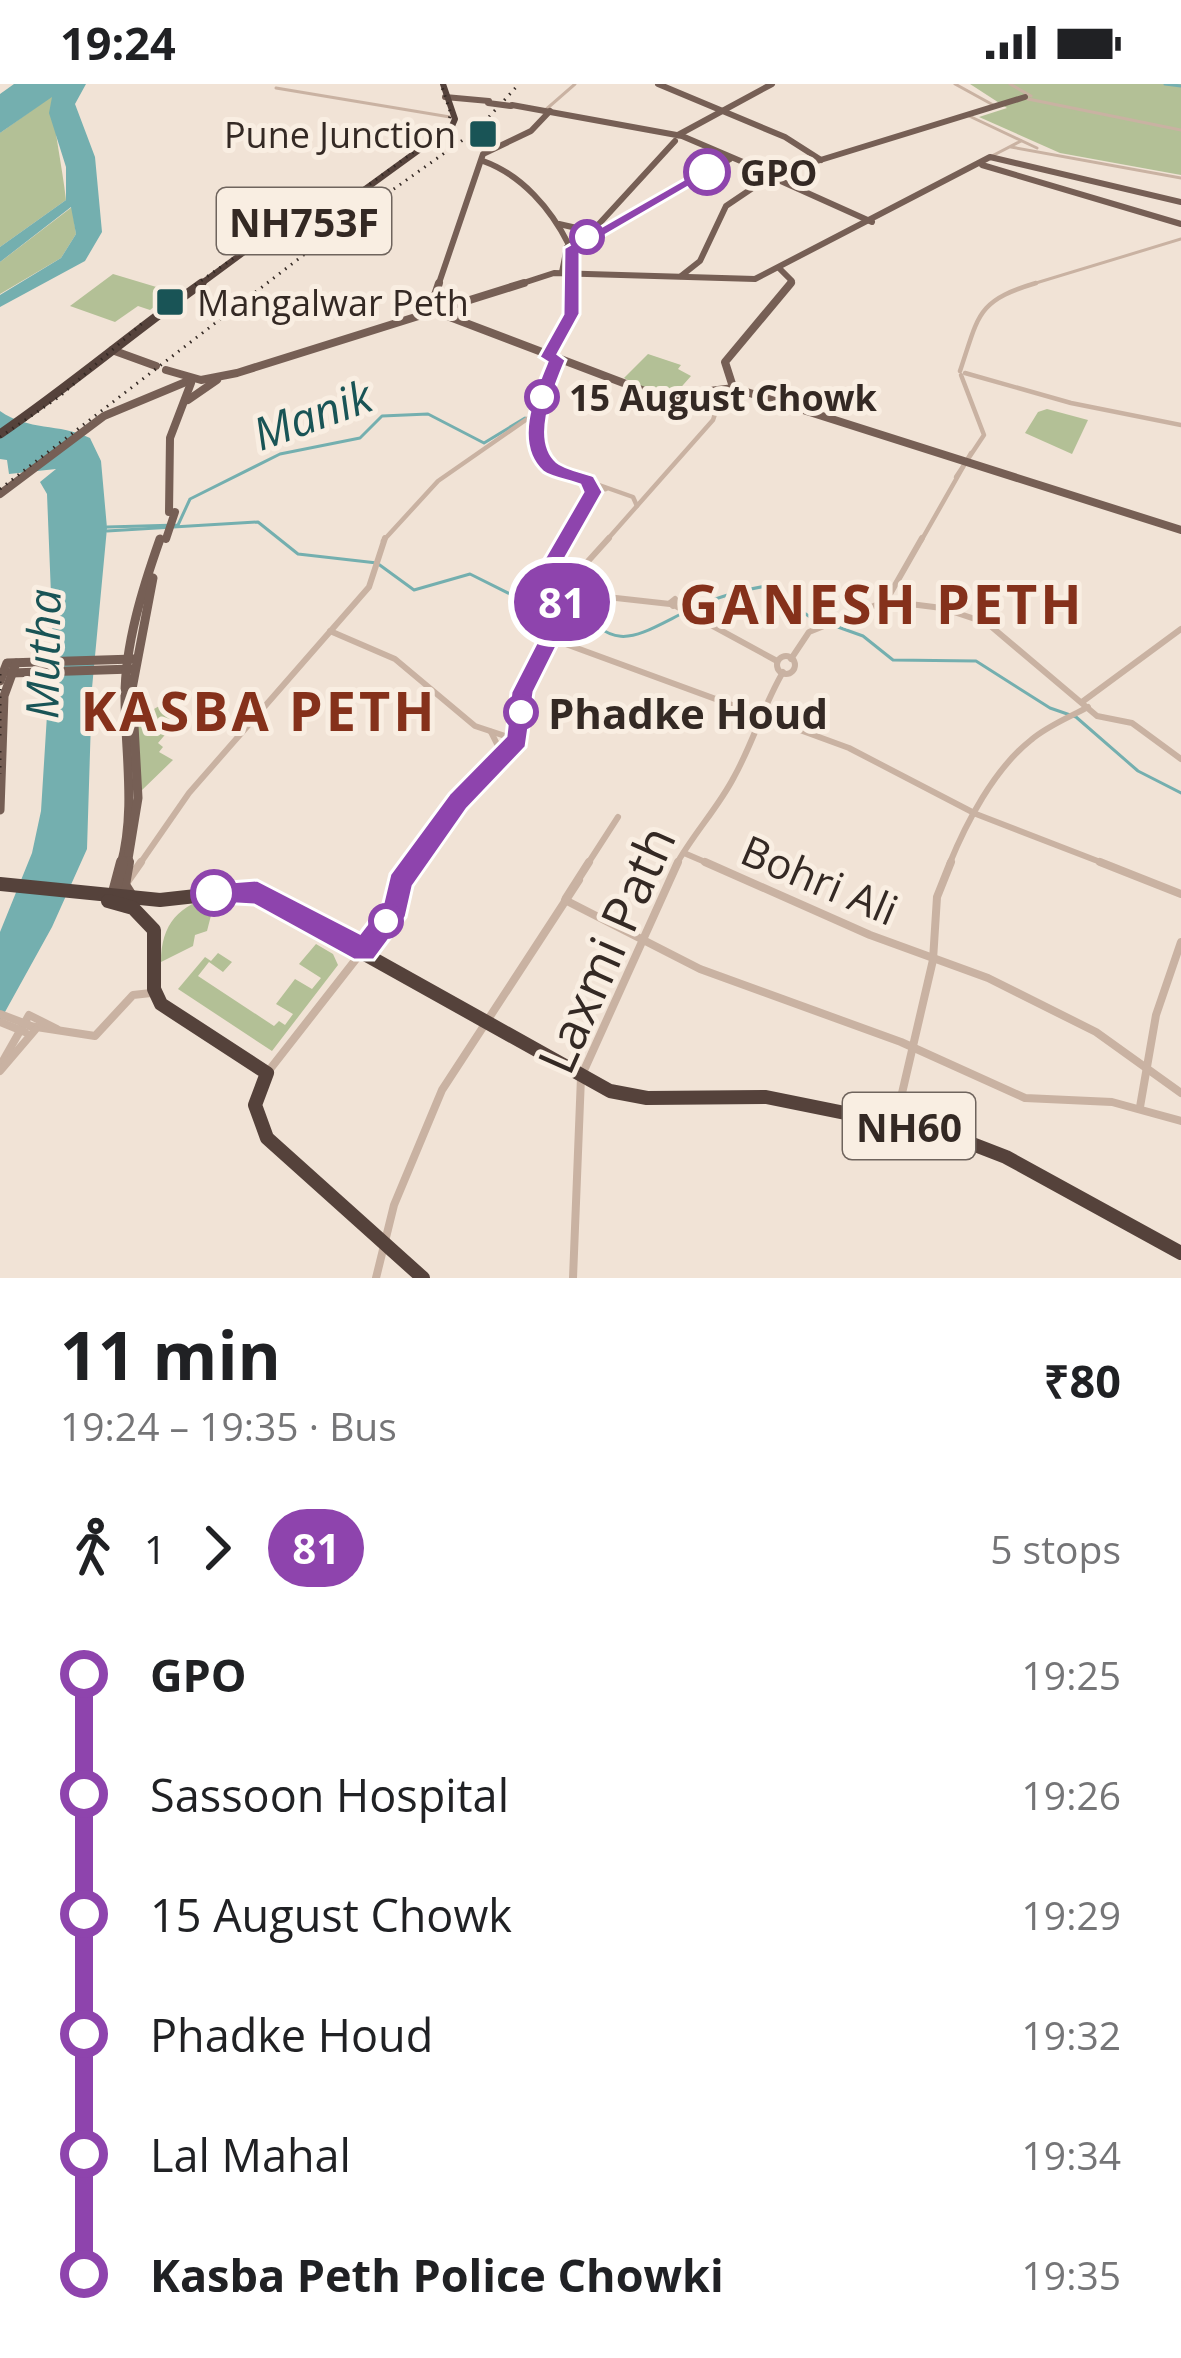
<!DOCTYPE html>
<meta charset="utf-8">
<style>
:root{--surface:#fff;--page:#f6f6f6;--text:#202124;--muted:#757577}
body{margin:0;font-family:"Open Sans",sans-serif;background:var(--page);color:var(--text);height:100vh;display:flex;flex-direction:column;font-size:45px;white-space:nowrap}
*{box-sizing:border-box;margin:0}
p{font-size:39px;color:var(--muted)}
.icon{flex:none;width:66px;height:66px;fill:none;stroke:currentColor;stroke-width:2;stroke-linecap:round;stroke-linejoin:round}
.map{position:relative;height:1194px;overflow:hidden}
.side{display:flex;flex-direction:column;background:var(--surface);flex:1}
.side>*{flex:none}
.badge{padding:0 24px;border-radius:39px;font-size:42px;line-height:78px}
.map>.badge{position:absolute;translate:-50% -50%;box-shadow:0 0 0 6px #fff}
.legs{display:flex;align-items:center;gap:18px;height:132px;padding:0 60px;font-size:39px}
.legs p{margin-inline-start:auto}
.summary{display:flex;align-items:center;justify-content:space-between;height:204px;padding:0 60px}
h1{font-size:66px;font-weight:700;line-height:90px}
ul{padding:0 60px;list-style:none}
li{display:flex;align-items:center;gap:42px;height:120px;font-size:45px}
li i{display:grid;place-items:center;width:18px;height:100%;margin:0 15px;background:currentColor}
li i::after{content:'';width:30px;height:30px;margin:-15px;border:9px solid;border-radius:50%;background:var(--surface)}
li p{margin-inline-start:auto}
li:first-child i{background:linear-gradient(#0000 50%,currentColor 0)}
li:last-child i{background:linear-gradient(currentColor 50%,#0000 0)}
.status{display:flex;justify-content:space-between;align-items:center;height:84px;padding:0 60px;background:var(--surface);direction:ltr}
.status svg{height:33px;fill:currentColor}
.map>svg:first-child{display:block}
</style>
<div class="status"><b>19:24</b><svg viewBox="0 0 49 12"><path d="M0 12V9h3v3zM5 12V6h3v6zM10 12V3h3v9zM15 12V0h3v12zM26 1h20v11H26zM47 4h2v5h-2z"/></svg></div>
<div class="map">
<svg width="1181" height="1194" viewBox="0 0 1181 1194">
<rect width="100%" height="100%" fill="#f1e3d6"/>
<g fill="#b3c096">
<path d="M970,0H1181V91L1060,69L979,33L1007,24Z"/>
<path d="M52,12C54,48 62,80 66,116L0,163V49Z"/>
<path d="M72,123L76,150L61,174L0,210V178Z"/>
<path d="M113,190L173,208L150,226L138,222L115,238L70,222Z"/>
<path d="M648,270L681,281L678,285L691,292L676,309L642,304L624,294Z"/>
<path d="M1047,325L1088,336L1072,370L1025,349L1038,328Z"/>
<path d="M168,617L186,626L158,659L163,663L159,668L173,676L141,707L133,637Z"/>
<path d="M216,812L207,847L195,851L193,862L161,878C161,840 179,820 216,812Z"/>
<path d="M316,860L333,870L338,881L272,967L178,905L205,873L211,877L218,869L232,878L223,888L209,878L198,892L274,942L279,937L285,941L293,930L276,920L295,895L312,905L321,894L299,880Z"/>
</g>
<g fill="#74afaf">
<path d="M14,0H86L75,20L95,73L102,148L85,177L0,223V211L61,174L76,150L71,123L0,178V163L66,116V83L49,29L52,13L0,49V10Z"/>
<path d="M0,327C28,347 59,339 90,354L101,377L107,444L92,604L87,765L52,843L0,937V848L32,769L41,727L50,583L61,561H53L47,410L40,398L56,385L9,390L7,376L0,375Z"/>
</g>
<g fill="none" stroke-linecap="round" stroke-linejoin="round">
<g stroke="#74afaf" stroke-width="3">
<path d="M1165,0L1181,2"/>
<path d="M533,329L548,294"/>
<path d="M107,443L178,441L190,415L280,370L360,354L382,332L428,330L484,359L525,334"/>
<path d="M107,447L258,438L298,470L377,479L414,506L470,490L530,520L574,516C614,571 633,554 685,528C710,515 738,507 766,502L810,533L863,552L893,576L976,577L1050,624L1076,633L1138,687L1181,709"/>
</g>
<g stroke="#c9b2a2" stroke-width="3">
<path d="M955,0L995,22"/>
<path d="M1010,0L1031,12"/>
<path d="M276,4L450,33"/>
<path d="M1028,15L1181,46"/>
<path d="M543,28L575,0"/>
<path d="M967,31L1037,64"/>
<path d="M1011,63L1181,94"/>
<path d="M990,73L1021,57"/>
<path d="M1026,202L1181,155"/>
</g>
<g stroke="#c9b2a2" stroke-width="4.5">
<path d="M557,276L541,314L538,369L551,384L633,413L637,422"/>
<path d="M960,287C979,231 976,217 1036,199"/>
<path d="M965,289L1071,319L1181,341"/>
<path d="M956,393L984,351L961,291"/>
<path d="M383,457L438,397L540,326"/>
<path d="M565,457L593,408L606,405"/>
<path d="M606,457L713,336L722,309"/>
<path d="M921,457L971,369"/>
</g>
<g stroke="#c9b2a2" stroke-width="6">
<path d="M562,506L609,454"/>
<path d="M562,506L549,493L567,454"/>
<path d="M562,508L670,520"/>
<path d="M675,515L678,519L673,522L670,519Z"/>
<path d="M886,517L942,524L987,539L1097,632L1132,639L1181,675"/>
<path d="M676,522L777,577"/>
<path d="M330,547L395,575L475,642L517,656"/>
<path d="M552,555L849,664L976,730L1108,781"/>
<circle cx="786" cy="581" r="9"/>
<path d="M791,575L809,548L886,517L922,454"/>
<path d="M1082,618L1181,545"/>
<path d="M491,648L502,670"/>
<path d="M684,769L712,781"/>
<path d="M139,781L189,709L369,503L385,454"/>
<path d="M413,781L444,736L517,657L522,608L553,547L562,506"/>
<path d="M587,781L618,733"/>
<path d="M676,781C693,750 718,724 734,693C753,659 763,622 783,588"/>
<path d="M949,781C966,739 994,685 1031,656C1047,642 1070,633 1088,623"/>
</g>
<g stroke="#c9b2a2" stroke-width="8">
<path d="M705,778L870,851L988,894L1096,948L1181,1009"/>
<path d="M1100,778L1181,810"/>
<path d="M127,798L141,778"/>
<path d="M566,814L589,778"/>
<path d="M565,816L700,885L901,958L1025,1014L1112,1018L1181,1037"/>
<path d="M30,942L95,952L133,911L151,909"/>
<path d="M0,982L29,931L57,945"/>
<path d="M0,987L35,946"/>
<path d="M267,989L396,824L415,778"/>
<path d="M1140,1023L1156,931L1181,858"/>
<path d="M896,1035L933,876L937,813L951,778"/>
<path d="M376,1194L394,1121L442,1006L579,796"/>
<path d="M573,1194L581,993L678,778"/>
</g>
<g stroke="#765f55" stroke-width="6">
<path d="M658,0L785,53L821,76"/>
<path d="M445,13L489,17"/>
<path d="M512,21L682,52L771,90"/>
<path d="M678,51L772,0"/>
<path d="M483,77C522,91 551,125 569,161"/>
<path d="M982,81L1181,140"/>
<path d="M775,90L1025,13"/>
<path d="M774,94L872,138"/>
<path d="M559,140L590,147"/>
<path d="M599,146L730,75"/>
<path d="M779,184L792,197L788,202"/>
<path d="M681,192L700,177L726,122L769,93"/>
<path d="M572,198L562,188L567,163L598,141L675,57"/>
<path d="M438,202L483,70L531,47L550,27"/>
<path d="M514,202L554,189L755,195L990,73L1181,118"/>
<path d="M573,202L574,162"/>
</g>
<g stroke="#765f55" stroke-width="8">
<path d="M434,227L663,314"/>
<path d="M429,229L439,199"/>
<path d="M112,266L156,282"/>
<path d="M548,273L572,230L573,199"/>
<path d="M166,286L201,296L237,289L524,199"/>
<path d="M733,303L725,278L791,199"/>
<path d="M661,313L734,304L1181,446"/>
<path d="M188,316L217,296"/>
<path d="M0,410L104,332L193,295"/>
<path d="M169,428L170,354L191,299"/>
</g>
<g stroke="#765f55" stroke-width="9">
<path d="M11,589L132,585"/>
<path d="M0,597L7,579L134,575"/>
<path d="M0,726L4,612L16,579"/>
<path d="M121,781C136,725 125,669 125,612C125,560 143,503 160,455"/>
<path d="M127,781L138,714L132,605L153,494"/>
</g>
<g stroke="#765f55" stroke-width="12">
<path d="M128,778L124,801L131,812"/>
<path d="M113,812L122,778"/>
</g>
<path stroke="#55423b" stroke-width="6" d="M198,202L255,160L357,111L452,42L455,35L443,0"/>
<path stroke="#55423b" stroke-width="9" d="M0,350C70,302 133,248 202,199"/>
<g stroke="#55423b" stroke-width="14">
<path d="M0,800L160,816L250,806L610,1007L647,1014L766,1013L944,1049L1006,1073L1181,1169"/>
<path d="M108,817L133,824L154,846V905L161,920L267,989L255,1021L267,1054L423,1194"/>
</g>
<g stroke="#342924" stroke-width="3" stroke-dasharray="1.5 6" stroke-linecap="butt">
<path d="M195,201L267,151L359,108L444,46L451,30L441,0"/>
<path d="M0,353L59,313L146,236"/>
<path d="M0,405L336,146L477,46L519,0"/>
<path d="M0,590V657"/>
<path d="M0,667V690"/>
</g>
<g stroke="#c9b2a2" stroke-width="8">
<path d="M0,930L29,941"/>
<path d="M0,938L25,948"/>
</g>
<path stroke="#765f55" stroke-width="6" d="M488,19L511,22"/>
<path stroke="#765f55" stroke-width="8" d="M166,455L175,428"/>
</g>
<path fill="#8e44ad" stroke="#fff" stroke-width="3" d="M702,85L714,88L580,166V230L558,270L566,276C556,301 531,355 557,378C565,385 584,388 594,392L603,408L561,482L560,492L573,508L572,532L534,608L526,663L467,725L413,802L406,833L374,876H354L254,821L204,818V800L257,796L360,849L383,819L390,790L449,710L506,652L511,608L550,532L551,510L538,494L540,482L583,408L580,401C570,397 551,394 543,388C512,360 534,309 547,278L539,273L563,230L564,164Z"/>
<g fill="#195456" stroke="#f9eee2" stroke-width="4.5">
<rect x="468" y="35" width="30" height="30" rx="6"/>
<rect x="155" y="203" width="30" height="30" rx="6"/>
</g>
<g fill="#fff" stroke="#8e44ad" stroke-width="6">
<circle cx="707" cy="88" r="21"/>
<circle cx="587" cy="153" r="15"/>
<circle cx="542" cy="313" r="15"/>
<circle cx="521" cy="628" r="15"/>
<circle cx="214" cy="809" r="21"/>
<circle cx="386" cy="837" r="15"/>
</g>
<g text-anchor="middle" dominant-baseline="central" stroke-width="10" stroke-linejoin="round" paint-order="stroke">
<g font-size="36" fill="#342924" stroke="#f9eee2" text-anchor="end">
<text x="456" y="50">Pune Junction</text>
<text x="197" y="218" text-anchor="start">Mangalwar Peth</text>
</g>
<g font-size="36" font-weight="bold" fill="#342924" stroke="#f9eee2" text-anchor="start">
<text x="740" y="88">GPO</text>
<text x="569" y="313">15 August Chowk</text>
</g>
<g fill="#f9eee2" stroke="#6f645d" stroke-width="3">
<rect x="217" y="104" width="174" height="66" rx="9"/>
<rect x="843" y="1009" width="132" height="66" rx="9"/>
</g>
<g font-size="39" font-weight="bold" fill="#342924">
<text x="304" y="137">NH753F</text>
<text x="909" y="1042">NH60</text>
</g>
<g font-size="42" font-weight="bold" fill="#342924" stroke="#f9eee2" text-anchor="start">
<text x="548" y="628">Phadke Houd</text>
</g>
<g font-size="42" fill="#342924" stroke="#f9eee2">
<text transform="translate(820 795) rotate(23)">Bohri Ali</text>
</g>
<g font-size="45" font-style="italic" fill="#195456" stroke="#f9eee2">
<text transform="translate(312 330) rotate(-20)">Manik</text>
<text transform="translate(42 570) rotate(-89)">Mutha</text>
</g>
<g font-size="51" fill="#342924" stroke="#f9eee2">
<text transform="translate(605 865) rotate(-66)">Laxmi Path</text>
</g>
<g font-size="54" font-weight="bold" letter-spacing="3" fill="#85311b" stroke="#f9eee2">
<text x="882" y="519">GANESH PETH</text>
<text x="259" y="626">KASBA PETH</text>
</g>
</g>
</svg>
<b class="badge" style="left:562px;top:518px;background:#8e44ad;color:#fff">81</b>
</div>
<section class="side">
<div class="summary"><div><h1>11 min</h1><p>19:24 – 19:35 · Bus</p></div><b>₹80</b></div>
<div class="legs"><svg class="icon" aria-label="walk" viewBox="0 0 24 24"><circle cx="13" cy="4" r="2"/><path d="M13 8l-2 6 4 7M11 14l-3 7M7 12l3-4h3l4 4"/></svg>1<svg class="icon" aria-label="forward" viewBox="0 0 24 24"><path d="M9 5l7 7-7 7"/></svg><b class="badge" style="background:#8e44ad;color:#fff">81</b><p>5 stops</p></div>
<ul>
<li><i style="color:#8e44ad"></i><b>GPO</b><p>19:25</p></li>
<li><i style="color:#8e44ad"></i><span>Sassoon Hospital</span><p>19:26</p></li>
<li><i style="color:#8e44ad"></i><span>15 August Chowk</span><p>19:29</p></li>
<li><i style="color:#8e44ad"></i><span>Phadke Houd</span><p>19:32</p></li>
<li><i style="color:#8e44ad"></i><span>Lal Mahal</span><p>19:34</p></li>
<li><i style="color:#8e44ad"></i><b>Kasba Peth Police Chowki</b><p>19:35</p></li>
</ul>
</section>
